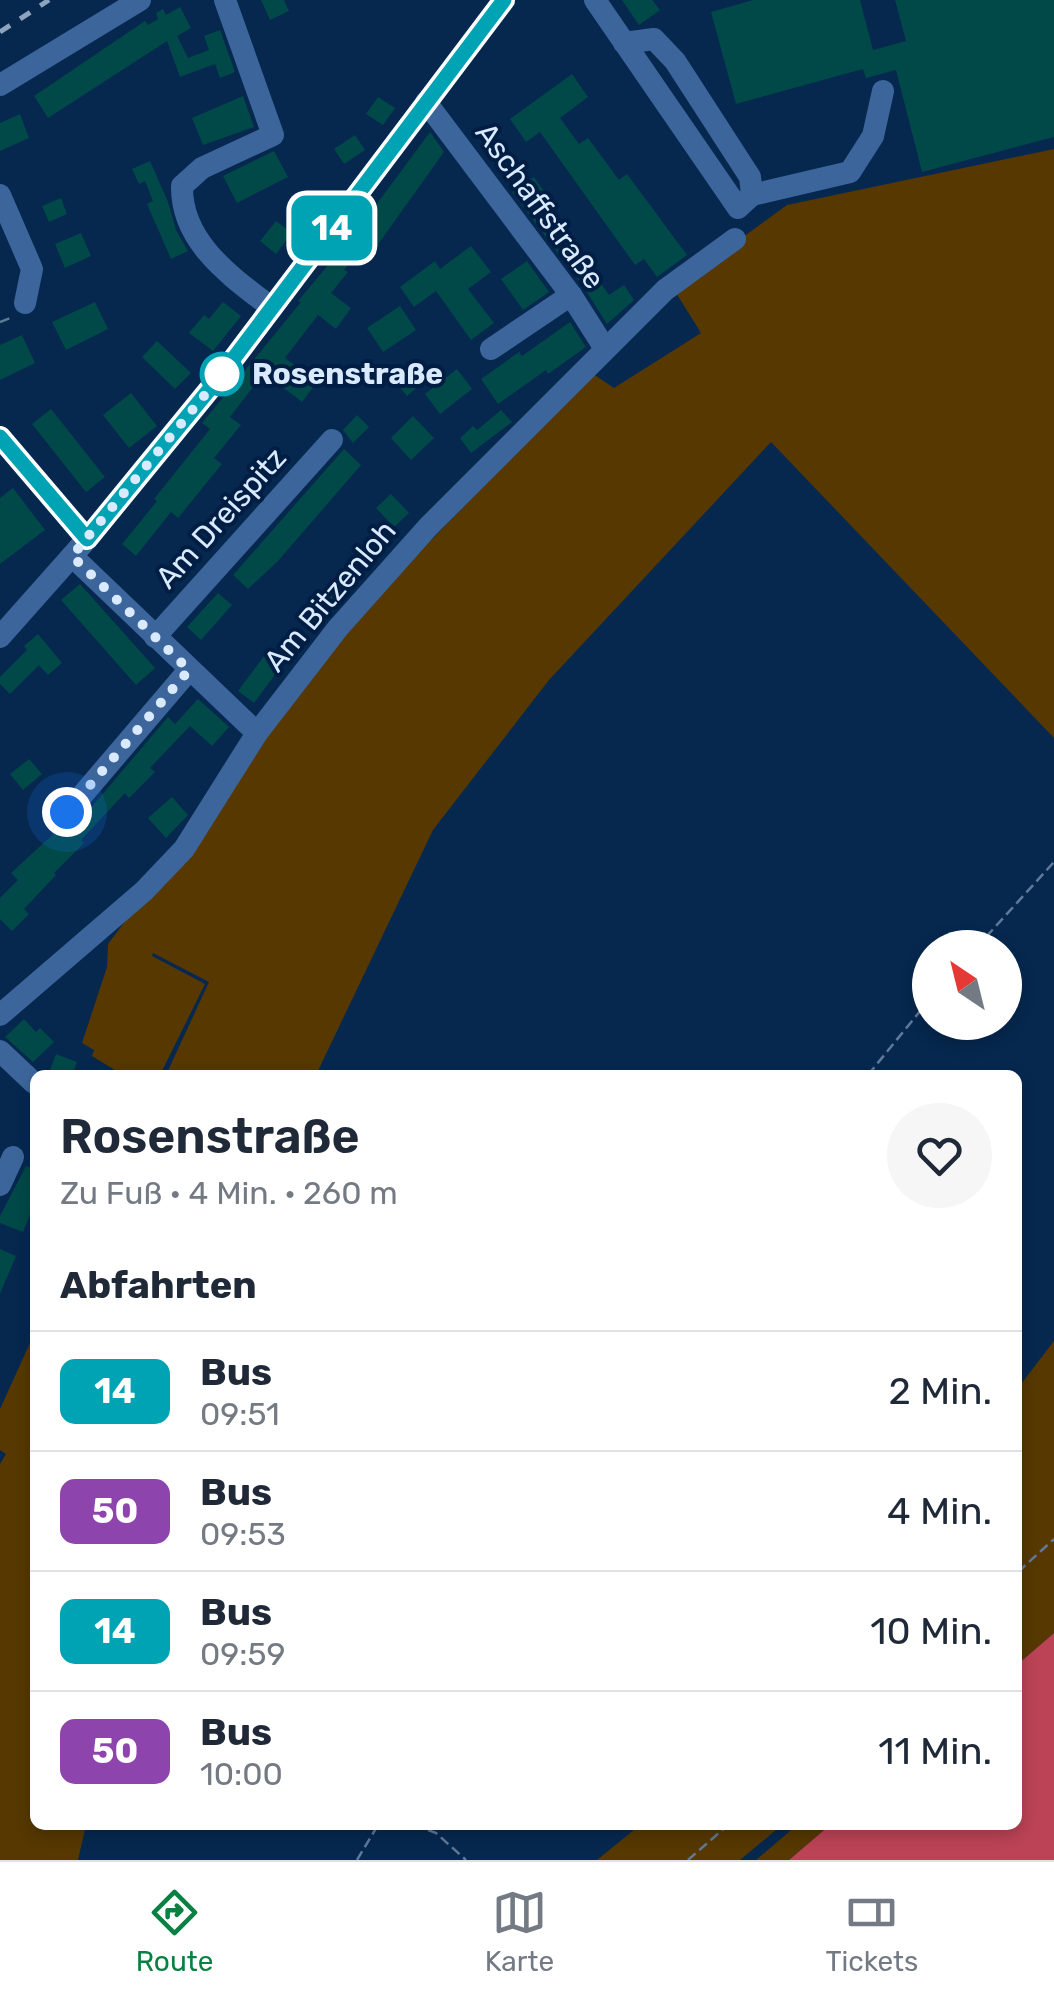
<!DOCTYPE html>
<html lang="de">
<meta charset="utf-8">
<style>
:root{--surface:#fff;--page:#f6f6f7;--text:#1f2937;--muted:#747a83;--line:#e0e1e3;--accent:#0b8043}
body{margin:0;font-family:Rubik,sans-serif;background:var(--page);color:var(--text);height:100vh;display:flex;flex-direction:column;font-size:38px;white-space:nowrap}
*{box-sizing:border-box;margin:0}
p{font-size:32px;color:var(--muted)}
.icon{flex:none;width:55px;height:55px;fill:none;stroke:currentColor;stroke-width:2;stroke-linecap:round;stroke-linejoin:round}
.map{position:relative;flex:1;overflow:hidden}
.sheet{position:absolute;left:30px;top:1070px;width:992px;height:760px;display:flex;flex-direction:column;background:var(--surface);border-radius:15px;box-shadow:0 5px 15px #0003}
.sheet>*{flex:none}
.badge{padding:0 20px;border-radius:15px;font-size:35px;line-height:65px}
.needle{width:65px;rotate:325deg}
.fabs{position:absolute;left:912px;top:930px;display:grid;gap:20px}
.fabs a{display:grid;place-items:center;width:110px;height:110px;border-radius:50%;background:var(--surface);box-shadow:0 5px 15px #0003;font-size:50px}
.you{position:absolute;width:50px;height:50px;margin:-25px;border:8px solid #fff;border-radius:50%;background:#1a73e8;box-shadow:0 0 0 15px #1a73e833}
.map>.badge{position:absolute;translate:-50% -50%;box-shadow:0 0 0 5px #fff}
h2{padding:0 30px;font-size:38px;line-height:90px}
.round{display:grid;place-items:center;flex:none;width:105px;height:105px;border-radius:52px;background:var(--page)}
.overview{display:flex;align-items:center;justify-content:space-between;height:170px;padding:0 30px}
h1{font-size:48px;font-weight:600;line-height:75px}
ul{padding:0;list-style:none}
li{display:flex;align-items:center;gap:30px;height:120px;padding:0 30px;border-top:2px solid var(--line)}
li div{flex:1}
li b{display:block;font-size:38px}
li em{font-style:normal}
li .badge{min-width:110px;font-weight:700;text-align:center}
.tabs{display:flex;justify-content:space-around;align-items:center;height:140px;border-top:2px solid var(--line);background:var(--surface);font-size:28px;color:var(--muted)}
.tabs a{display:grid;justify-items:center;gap:5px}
.tabs .active{color:var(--accent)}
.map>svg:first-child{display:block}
</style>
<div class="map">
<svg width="1054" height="1860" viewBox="0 0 1054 1860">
<rect width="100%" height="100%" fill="#06284f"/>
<g fill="#563800">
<path d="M1054,149V738L771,442L549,680L433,830L316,1075H166L209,982L153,953L152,956L205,984L160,1075H123L92,1056L94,1050L82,1043L107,967L108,944L264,736L368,605L593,374L614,388L701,333L673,288L787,205Z"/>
<path d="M35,1332V1825H86L78,1860H0V1464L6,1454L0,1450V1409Z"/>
<path d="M1054,1341V1633L1018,1664V1388Z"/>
<path d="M640,1825H782L740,1860H597Z"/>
<path d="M797,1825H830L789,1860H756Z"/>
</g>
<path fill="#bb4355" d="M1054,1633V1860H789L830,1825H1018V1664Z"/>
<g fill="#014848">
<path d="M261,0H284L289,11L270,20Z"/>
<path d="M622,0H652L660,10L639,25Z"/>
<path d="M753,0H860L873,50L906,41L895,0H1054V137L922,172L896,70L866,78L863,69L736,104L711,12Z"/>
<path d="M180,7L191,28L177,36L188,58L209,50L204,36L220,30L235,72L220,78L215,64L180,77L167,41L48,118L34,96L145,21L148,25L158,19L156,13L163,9L166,15Z"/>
<path d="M572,74L588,97L560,118L579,144L588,138L619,180L627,174L687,255L657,277L644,259L635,265L540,132L526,142L510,119Z"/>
<path d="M243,96L254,127L203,145L192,118Z"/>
<path d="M378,97L395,108L383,125L366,114Z"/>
<path d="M20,114L29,138L0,151V123Z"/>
<path d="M430,132L444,152L379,243L371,237L344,270L348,272L331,293L351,308L336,329L318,315L285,358L317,382L302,402L264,373L230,417L241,425L214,458L222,464L178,518L171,512L136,556L122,544L157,501L154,499L210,429L202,423L301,302L298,301L359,228Z"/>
<path d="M355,135L365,150L344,164L334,149Z"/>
<path d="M274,151L288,177L237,203L223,176Z"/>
<path d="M150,161L168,202L176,230L188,251L171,259L147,204L153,201L145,181L139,184L132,169Z"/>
<path d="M534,177L548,197L544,200L609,295L624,285L634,300L607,324L583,286L512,192Z"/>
<path d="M61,198L67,214L49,222L42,206Z"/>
<path d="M276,221L292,233L276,254L260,241Z"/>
<path d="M81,233L91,256L65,268L55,244Z"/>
<path d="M471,246L491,272L468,289L494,323L471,340L436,291L414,307L400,287L435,261L440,269Z"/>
<path d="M527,261L549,292L523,310L501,279Z"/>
<path d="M95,302L108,329L66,350L52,322Z"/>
<path d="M223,302L241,316L213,351L189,333L204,315L209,319Z"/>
<path d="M400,306L416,330L383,352L367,328Z"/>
<path d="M570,322L586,347L548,374L546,370L498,404L481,379L519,352L522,356Z"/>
<path d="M22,335L35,363L0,380V345Z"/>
<path d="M157,341L191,373L175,389L142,357Z"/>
<path d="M410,369L422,383L407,396L395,382Z"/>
<path d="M457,369L472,389L440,414L425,394Z"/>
<path d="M131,393L157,426L129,448L103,415Z"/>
<path d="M51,409L105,477L86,492L32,424Z"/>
<path d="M501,410L512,422L471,453L460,438L473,426L477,430Z"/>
<path d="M357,415L369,427L353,443L343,430Z"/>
<path d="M413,416L434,438L411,460L391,438Z"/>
<path d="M344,449L361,465L278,561L248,589L233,575Z"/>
<path d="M13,488L45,530L0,564V498Z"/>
<path d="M391,494L409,513L394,527L376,508Z"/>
<path d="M80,584L155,668L136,685L61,600Z"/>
<path d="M326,592L340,603L320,627L306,615Z"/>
<path d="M218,593L232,605L201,640L187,627Z"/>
<path d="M38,634L62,663L48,675L39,665L10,694L0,684V677L27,650L24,646Z"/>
<path d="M264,656L280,668L254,703L238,691Z"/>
<path d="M198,699L229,727L212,746L190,726L150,768L155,772L129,798L125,793L81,840L84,843L54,873L56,875L24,909L29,914L12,931L0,919V898L18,880L11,873L61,827H71L78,823L168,717L175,724Z"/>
<path d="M29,759L42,774L23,790L10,774Z"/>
<path d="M172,797L188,815L166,838L148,818Z"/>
<path d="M24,1019L36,1032L40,1028L54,1042L33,1062L5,1037Z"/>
<path d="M56,1054L77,1062L72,1075H48Z"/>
<path d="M26,1166L35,1169V1203L23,1232L0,1223V1216Z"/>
<path d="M0,1249L16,1256L0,1294Z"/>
</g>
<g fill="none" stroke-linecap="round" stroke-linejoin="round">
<g stroke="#5f7998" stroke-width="2.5" stroke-dasharray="10 5" stroke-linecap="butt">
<path d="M0,322L10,318"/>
<path d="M976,948L1054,862"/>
<path d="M868,1075L930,999"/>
<path d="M1018,1572L1054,1539"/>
<path d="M414,1825L436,1833L466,1860"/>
<path d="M357,1860L378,1825"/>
<path d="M688,1860L728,1825"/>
</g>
<g stroke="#3c669b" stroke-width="22">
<path d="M225,0L273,135L202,168L182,186C181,243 232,277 272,308"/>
<path d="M595,0L738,208L752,195L750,177L675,61L654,39L624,43"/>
<path d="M0,85L140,0"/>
<path d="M426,102L571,295L604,347"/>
<path d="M0,195L32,269L25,303"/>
<path d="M752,195L850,172L873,136L883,91"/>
<path d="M491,349L571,295"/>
<path d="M0,437L87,539"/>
<path d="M72,556L257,733"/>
<path d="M0,637L87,539L222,374L504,0"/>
<path d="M155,637L332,440"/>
<path d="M67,813L189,670"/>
<path d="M0,1015L144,891L184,849L257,733L338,628L428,527L665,290L735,239"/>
<path d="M0,1051L34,1083"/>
<path d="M0,1185L13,1157"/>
</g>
<path stroke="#8da3be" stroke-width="5" stroke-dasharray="12 12" stroke-linecap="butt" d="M0,32L49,0"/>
</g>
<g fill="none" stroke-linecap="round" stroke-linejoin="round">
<g stroke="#fff" stroke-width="22">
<path id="line" d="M0,437L87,539L222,374L504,0"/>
</g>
<use href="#line" stroke="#00a3b4" stroke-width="15"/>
<path stroke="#daeafe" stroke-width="10" stroke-dasharray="0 18" d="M67,812L189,670L72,556L222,374"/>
</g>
<circle fill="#fff" stroke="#00a3b4" stroke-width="5" cx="222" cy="374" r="20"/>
<g text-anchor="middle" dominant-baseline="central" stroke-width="8" stroke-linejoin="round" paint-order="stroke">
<g font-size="30" fill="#daeafe" stroke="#001d43">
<text transform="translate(540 206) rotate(54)">Aschaffstraße</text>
<text transform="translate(221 518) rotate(-48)">Am Dreispitz</text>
<text transform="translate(330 596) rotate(-50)">Am Bitzenloh</text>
</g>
<g font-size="30" font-weight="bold" fill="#daeafe" stroke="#001d43" text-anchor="start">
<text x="252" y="374">Rosenstraße</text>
</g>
</g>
</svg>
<div class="fabs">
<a><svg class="needle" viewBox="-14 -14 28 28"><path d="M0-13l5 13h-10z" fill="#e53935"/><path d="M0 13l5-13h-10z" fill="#747a83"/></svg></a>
</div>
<div class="you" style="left:67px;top:812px"></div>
<b class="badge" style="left:332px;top:228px;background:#00a3b4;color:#fff">14</b>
<section class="sheet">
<div class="overview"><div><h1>Rosenstraße</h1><p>Zu Fuß · 4 Min. · 260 m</p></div><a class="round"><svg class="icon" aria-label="heart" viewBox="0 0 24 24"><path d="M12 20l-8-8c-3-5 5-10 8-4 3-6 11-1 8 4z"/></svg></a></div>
<h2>Abfahrten</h2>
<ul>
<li><span class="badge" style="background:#00a3b4;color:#fff">14</span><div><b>Bus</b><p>09:51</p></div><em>2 Min.</em></li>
<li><span class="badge" style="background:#8e44ad;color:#fff">50</span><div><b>Bus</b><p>09:53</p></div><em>4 Min.</em></li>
<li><span class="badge" style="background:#00a3b4;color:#fff">14</span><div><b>Bus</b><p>09:59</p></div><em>10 Min.</em></li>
<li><span class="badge" style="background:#8e44ad;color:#fff">50</span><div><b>Bus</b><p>10:00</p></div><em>11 Min.</em></li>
</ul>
</section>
</div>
<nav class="tabs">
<a class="active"><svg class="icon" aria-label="directions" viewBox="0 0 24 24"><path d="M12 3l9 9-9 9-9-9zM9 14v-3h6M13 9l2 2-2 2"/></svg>Route</a>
<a><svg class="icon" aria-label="map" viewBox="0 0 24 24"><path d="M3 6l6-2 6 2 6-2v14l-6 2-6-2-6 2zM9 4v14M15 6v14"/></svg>Karte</a>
<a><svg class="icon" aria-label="tickets" viewBox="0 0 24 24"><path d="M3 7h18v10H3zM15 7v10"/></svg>Tickets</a>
</nav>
